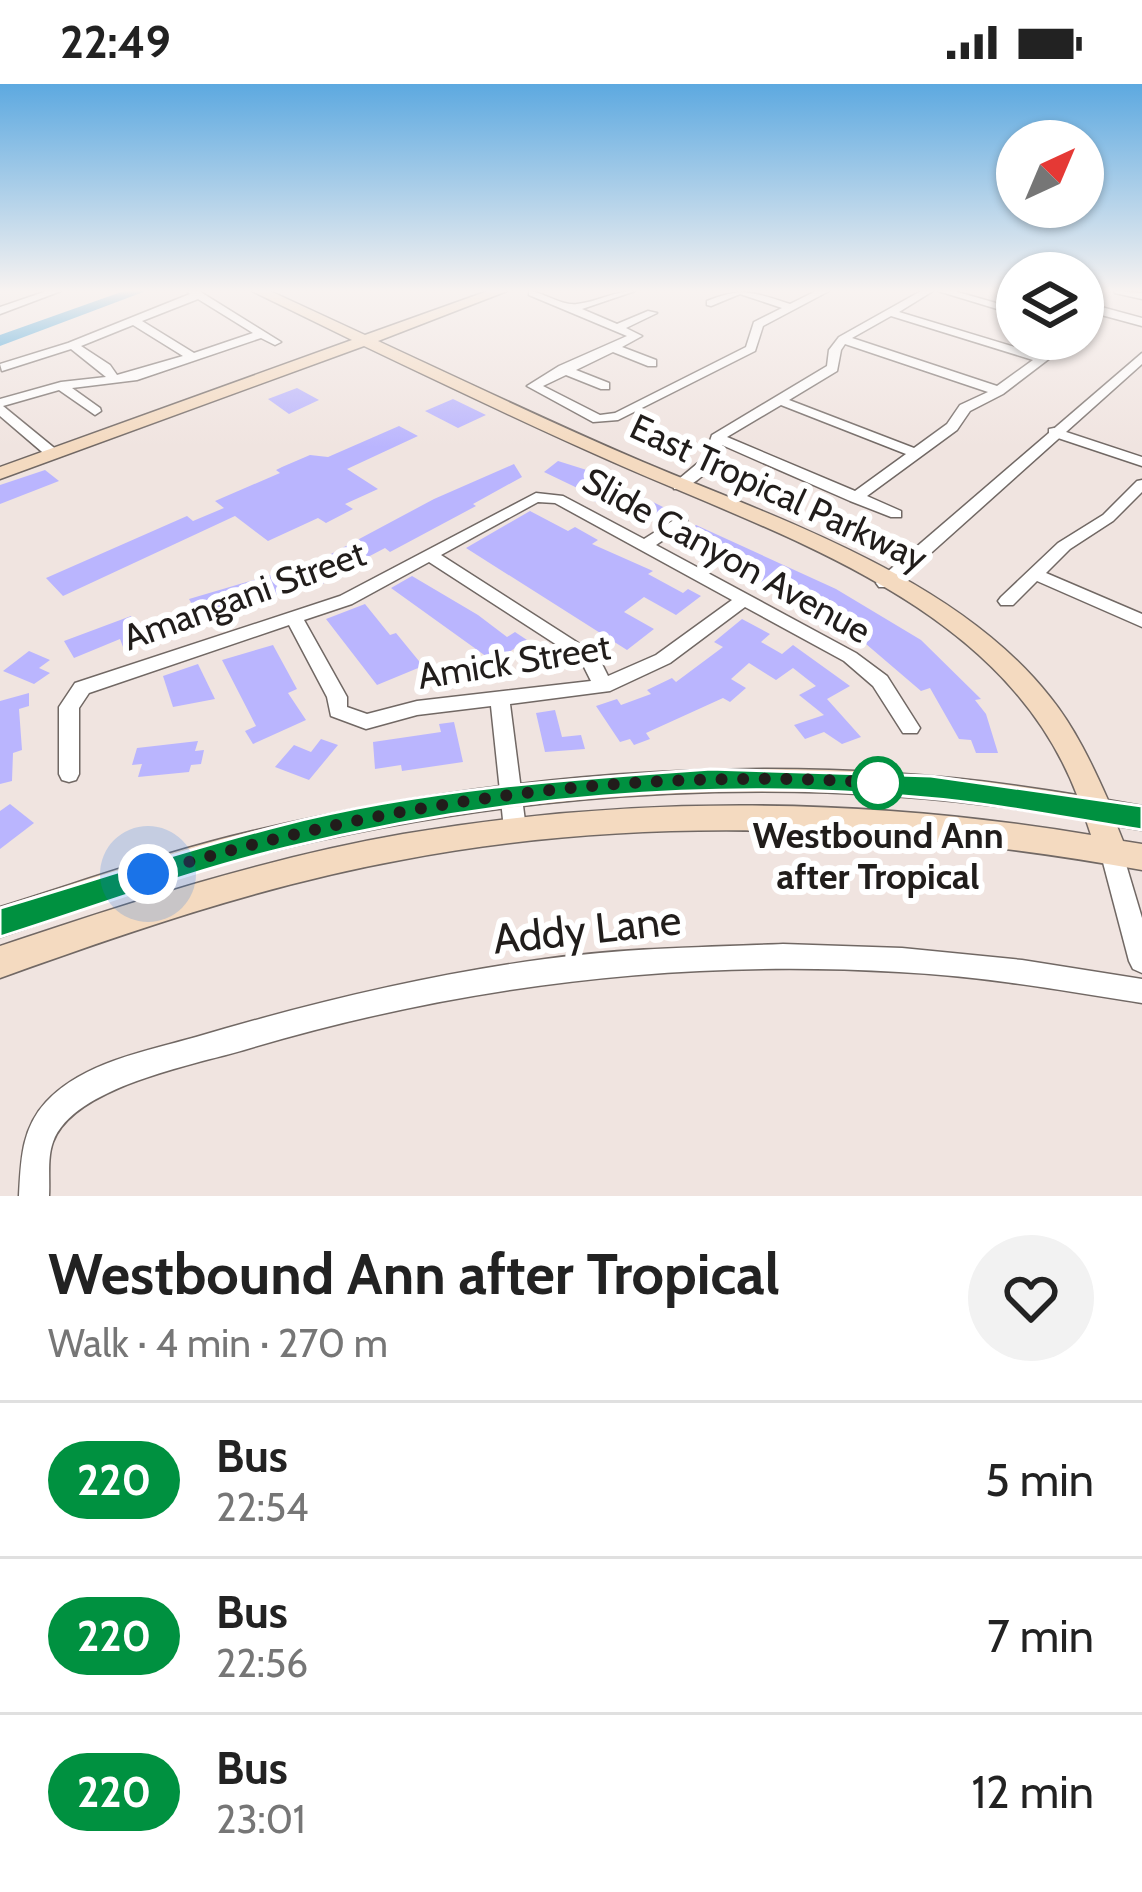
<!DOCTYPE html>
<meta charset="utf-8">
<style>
:root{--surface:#fff;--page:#f2f2f2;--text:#222;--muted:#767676;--line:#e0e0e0}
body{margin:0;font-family:Cabin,sans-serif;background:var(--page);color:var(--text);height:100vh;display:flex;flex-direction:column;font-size:45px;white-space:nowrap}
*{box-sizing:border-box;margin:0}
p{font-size:39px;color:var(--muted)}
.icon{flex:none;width:66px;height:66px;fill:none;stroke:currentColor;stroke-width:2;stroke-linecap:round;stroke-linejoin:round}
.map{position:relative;height:1112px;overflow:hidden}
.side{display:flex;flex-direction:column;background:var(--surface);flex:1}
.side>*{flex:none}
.badge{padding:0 24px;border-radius:39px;font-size:42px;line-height:78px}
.needle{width:78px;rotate:44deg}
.tools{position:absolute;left:996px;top:36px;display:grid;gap:24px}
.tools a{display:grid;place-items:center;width:108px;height:108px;border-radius:50%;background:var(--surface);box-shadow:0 3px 9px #0004;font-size:60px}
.you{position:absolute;width:60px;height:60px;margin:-30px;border:9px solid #fff;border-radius:50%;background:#1a73e8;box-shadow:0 0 0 18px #1a73e833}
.map>.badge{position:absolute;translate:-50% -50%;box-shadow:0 0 0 6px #fff}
.round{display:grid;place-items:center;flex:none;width:126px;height:126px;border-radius:63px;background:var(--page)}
.headline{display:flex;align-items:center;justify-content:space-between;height:204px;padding:0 48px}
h1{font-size:57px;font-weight:800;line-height:90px}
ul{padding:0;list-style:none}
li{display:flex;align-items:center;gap:36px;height:156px;padding:0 48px;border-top:3px solid var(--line)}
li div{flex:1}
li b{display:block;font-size:45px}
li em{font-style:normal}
li .badge{min-width:132px;font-weight:700;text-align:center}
.status{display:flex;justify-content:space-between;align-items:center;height:84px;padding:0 60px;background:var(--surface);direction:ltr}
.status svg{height:33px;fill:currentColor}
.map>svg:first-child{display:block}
</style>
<div class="status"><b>22:49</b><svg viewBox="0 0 49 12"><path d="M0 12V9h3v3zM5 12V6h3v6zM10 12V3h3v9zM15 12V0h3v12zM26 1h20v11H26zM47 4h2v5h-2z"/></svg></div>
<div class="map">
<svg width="1142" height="1112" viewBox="0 0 1142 1112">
<rect width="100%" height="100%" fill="#f0e4e0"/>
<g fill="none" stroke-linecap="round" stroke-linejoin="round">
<path fill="#2d99d5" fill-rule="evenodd" d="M124,207H146L0,262V251Z"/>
</g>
<g fill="#bab5fe">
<path d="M297,304L319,316L289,330L268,315Z"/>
<path d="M453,315L486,331L458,344L425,327Z"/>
<path d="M399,342L418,352L347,385L378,405L345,420L353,425L326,439L318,434L268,457L235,432L63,512L46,494L187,432L193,437L224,424L215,417L280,389L276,386L282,383L310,371L328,373Z"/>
<path d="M558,377L593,388L665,424L641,440L629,434L638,428L612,414L602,421L590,415L594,412L544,388Z"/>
<path d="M514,380L522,393L473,420L476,422L390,468L385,464L347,484L350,487L322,500L314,493L268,515L270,520L203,540L189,515L318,477L434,415Z"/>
<path d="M45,386L59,397L0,420V401Z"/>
<path d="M530,427L568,447L575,443L598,456L592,460L653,487L648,490L683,509L688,505L701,512L676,531L644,513L624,528L654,545L627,566L466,464Z"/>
<path d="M696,441L836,505L921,556L981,615L975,616L986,630L998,669H976L971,656L959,655L930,604L921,607L859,554L715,479L722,473L679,453Z"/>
<path d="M412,492L478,531L507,553L515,548L527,556L494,578L391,504Z"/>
<path d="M365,520L390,551L396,549L423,582L377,601L326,535Z"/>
<path d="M131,532L141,557L123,563L120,555L74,574L64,557Z"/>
<path d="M742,535L770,550L761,558L782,570L793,561L850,602L827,615L861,653L842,660L824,648L805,655L794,641L824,631L799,611L816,602L793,584L776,596L749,579L731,595L746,604L730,618L723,614L646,649L650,655L634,661L630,655L620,658L596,622L617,615L621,621L651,610L647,606L672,594L676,598L723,563L714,558Z"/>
<path d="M273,561L297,605L288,609L306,636L253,660L245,647L256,642L222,576Z"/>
<path d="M29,567L50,576L39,584L50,589L34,600L3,587Z"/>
<path d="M198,580L215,615L173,623L163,592Z"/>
<path d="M29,609V622L19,625L22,666L13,669L12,697L0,700V617Z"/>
<path d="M555,626L562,653L581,651L585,665L545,668L536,629Z"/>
<path d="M454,638L463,678L402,687L401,681L375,685L373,658L441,648L439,640Z"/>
<path d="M321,655L338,661L309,696L275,683L294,661L311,668Z"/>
<path d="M198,657L195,667L204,666L201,680L191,681L189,688L138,693L142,680L132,681L137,664Z"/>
<path d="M10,720L34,739L0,765V727Z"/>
</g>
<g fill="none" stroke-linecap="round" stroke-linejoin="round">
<g stroke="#716864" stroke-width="3">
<g id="minor">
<path d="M47,207H61L0,230V223Z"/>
<path d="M187,207H199L281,258L275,261L261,254L137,296L72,304L100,324L101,327L95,331L59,306L3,322L58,367V373H48L0,332V315L61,298L106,293L71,265L2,287L0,280L68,259L190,210ZM198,215L253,249L194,269L142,237ZM133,241L183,272L117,291L110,281L81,262Z"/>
<path d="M529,207C545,209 562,222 577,220C597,218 614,207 635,207L582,225L617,240L648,227L657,229L626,244L642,252L622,263L656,276V282H648L613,268L576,286L609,299V305H601L566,291L543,302L600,331L615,329L746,263L754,238L782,224L740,210L711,222L707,221V217C742,202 756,209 790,220L816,207H829L763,242L755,267L618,336L593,338L527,302L559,282L627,252L529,211Z"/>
<path d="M921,207H933L899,228L1041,271L1062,255H1075L1003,310L970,327L957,346L867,412L901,427V433H891L850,417L722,361C717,381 695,405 674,405V399L704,374L712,351L827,282L829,266L839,253ZM891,232L1033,276L997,302L852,254ZM845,260L988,308L960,321L947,340L914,364L789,316L837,287L841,266ZM781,321L906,370L855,407L727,353Z"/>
<path d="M938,207H954L1017,225V231Z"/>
<path d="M1114,207L1142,209V215L1115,209Z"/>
<path d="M1088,234L1097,236L1083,247V238Z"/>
<path d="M1054,344L1142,373V382L1049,351V345Z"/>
<path d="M1142,396V408L1113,437L1070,465L1046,489L1142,530V543L1037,497L1013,521H1001L998,517L1001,513L1058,459L1103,431L1137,397Z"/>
<path d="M536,409L563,412L644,455L677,434H687V440L656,461L856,569L887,592L920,644L917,649H903L873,602L844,577L745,523L670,579L610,607L510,620L526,745L523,751L515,754L507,751L504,745L491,622L417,631L366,645L331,632L327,613L289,541L89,609L79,624V690L76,696L69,698L62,696L59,690V623L75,599L340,512ZM538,418L555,419L732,516L656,571L608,592L599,574L586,564L441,471ZM429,478L574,572L584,583L591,597L417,617L367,630L347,623V613L304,536L352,520Z"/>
<path d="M1111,757L1119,760L1122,767L1142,834V889L1133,885L1129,877L1100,767L1103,760Z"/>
<path d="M783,860L902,864L1022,876L1142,895V919C1061,906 981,892 899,888C676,875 457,902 244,966C193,981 73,1003 53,1058C47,1074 50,1095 49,1112H19C21,1077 21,1045 46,1018C83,978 147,967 196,953C311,919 426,891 545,875C624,864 704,863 783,860Z"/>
</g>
</g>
<g stroke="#716864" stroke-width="3">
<g id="tertiary">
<path d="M1083,218L1142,234V242L1083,226Z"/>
<path d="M1142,269V280L893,503H879L876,499L879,495Z"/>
</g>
</g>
<g stroke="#716864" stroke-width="3">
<path id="secondary" d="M252,207H270L365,251L488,207H507L378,257C466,298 554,340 643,378C778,435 957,494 1050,613C1075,644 1092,680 1108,716L1142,722V746L1117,742L1123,757L1142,760V786C896,742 648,729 401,776C264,801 131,847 0,894V862C132,818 265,774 403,750C631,711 863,713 1091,751L1086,736C809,686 525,704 252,772C167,794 84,825 0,853V823C84,797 167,767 253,747C522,684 803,664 1077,711C1005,523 791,456 622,382C535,344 450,303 364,262L0,395V383L352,256Z"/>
</g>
<use href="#minor" fill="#fff" fill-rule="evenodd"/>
<use href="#tertiary" fill="#fff" fill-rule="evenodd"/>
<use href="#secondary" fill="#f4dac0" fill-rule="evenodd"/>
</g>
<linearGradient id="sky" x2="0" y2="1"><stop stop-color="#5da9e0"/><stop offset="0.57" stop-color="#f8f3f1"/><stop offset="1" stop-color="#f8f3f1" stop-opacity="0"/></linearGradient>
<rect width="1142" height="363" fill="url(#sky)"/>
<path fill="#009140" stroke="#fff" stroke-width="3" d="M710,685L931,692L1142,722V746C1070,735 998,720 926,714C714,693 493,713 286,764C190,787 95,823 0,853V824C94,796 187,765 282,741C422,705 567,695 710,685Z"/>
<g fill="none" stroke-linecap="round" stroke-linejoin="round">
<path stroke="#211d1b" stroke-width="12" stroke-dasharray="0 21.6" d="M148,790C383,718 633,682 878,699"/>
</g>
<circle fill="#fff" stroke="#009140" stroke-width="6" cx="878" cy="699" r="24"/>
<g text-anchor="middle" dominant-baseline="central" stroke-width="12" stroke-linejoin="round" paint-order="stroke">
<g font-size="36" fill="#211d1b" stroke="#fff">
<text transform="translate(779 408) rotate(25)">East Tropical Parkway</text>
<text transform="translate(727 471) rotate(29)">Slide Canyon Avenue</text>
<text transform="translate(244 511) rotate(-20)">Amangani Street</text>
<text transform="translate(514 577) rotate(-9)">Amick Street</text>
</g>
<g font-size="36" font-weight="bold" fill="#211d1b" stroke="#fff">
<text x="878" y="751">Westbound Ann<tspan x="878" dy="41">after Tropical</tspan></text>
</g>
<g font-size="42" fill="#211d1b" stroke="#fff">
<text transform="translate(587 845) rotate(-6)">Addy Lane</text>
</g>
</g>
</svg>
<div class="tools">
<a><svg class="needle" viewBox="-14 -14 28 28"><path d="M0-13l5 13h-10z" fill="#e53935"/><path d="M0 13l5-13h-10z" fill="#767676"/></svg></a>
<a><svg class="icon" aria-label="layers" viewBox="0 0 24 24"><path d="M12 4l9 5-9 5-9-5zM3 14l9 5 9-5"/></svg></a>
</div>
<div class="you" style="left:148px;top:790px"></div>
</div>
<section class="side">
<div class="headline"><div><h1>Westbound Ann after Tropical</h1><p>Walk · 4 min · 270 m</p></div><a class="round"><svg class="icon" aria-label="heart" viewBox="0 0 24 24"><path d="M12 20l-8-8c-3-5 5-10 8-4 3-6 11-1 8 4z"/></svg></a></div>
<ul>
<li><span class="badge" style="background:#009140;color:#fff">220</span><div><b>Bus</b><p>22:54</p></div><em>5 min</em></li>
<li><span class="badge" style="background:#009140;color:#fff">220</span><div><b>Bus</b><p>22:56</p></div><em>7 min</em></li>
<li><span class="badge" style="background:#009140;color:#fff">220</span><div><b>Bus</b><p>23:01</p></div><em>12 min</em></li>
</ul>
</section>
